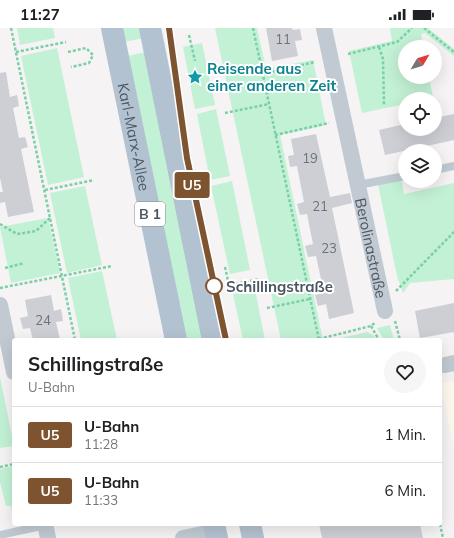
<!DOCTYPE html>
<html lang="de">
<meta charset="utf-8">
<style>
:root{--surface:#fff;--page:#f6f6f6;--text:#202124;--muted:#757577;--line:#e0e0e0}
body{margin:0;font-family:Mulish,sans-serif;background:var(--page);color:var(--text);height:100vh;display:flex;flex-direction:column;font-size:15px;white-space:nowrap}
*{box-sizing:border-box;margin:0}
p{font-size:13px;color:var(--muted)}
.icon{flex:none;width:22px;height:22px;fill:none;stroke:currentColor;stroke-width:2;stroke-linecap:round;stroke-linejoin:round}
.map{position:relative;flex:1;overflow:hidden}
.drawer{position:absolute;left:12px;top:310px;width:430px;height:188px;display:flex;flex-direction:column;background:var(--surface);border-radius:4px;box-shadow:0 4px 16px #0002}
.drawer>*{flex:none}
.badge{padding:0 8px;border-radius:3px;font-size:14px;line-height:26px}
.needle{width:26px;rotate:52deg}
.controls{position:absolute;left:398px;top:12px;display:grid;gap:8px}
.controls a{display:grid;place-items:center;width:44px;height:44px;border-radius:50%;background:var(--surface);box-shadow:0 4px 16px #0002;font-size:20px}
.map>.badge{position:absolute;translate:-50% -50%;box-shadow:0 0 0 2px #fff}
.round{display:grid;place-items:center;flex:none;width:42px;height:42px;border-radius:21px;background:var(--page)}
.head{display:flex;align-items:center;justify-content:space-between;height:68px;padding:0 16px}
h1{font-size:19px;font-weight:700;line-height:30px}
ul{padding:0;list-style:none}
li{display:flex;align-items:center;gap:12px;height:56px;padding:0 16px;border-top:1px solid var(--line)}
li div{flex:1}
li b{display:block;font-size:15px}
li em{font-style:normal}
li .badge{min-width:44px;font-weight:700;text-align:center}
.status{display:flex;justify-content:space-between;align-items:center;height:28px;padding:0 20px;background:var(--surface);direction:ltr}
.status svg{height:11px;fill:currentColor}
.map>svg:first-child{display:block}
</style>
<div class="status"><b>11:27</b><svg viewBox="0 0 49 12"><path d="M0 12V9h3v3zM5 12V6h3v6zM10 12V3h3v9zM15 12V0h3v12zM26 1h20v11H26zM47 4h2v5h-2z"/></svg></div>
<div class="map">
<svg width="454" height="510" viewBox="0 0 454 510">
<rect width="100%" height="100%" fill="#f5f3f3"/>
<path fill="#fdf9ef" d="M454,353V421L440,355Z"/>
<g fill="#c3f1d5">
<path d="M17,0H53L55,10L20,17Z"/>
<path d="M121,0H141L144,10L124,14Z"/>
<path d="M215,0H257L266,41L313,32L326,97L280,107L323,312H281Z"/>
<path d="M390,0H428L454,21V28L425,5L421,6L423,19H405V49H429L433,70L405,71V76L362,85L349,23L392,13Z"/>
<path d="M202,15L215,77L195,81L183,19Z"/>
<path d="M57,20L84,149L48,157L21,28Z"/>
<path d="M146,24L205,312H185L127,28Z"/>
<path d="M216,81L230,148L210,152L197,86Z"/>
<path d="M401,149L404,166L454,155V251L410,255L403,265L397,248L378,156Z"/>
<path d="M232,153L250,242L230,246L211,158Z"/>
<path d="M85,158L102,237L67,245L50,165Z"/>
<path d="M48,190L60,245L11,255L0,199Z"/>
<path d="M102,243L117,312H81L68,250Z"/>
<path d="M255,262L265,312H243L233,266Z"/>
<path d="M390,297L394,312H384L377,300Z"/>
<path d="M367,304L373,307L376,312H332Z"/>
<path d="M0,349L14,418L0,420Z"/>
<path d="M14,438V488L11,478H6L0,454V441Z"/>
</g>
<g fill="#cdcfd5">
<path d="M266,0H292L293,2L300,1L302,12L295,13L298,28L272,33Z"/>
<path d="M6,44L10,69L17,67L19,78L13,80L19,110L25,109L28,119L21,121L34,184L8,189L5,174L0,175V164H3L0,150V45Z"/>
<path d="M454,86V112L385,127L379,102L405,96V101H435V90Z"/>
<path d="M316,106L330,169L350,165L352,175L332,180L354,285L329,291L326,276L318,278L315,267L324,265L316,228L308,229L305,218L313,216L307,186L300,187L297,176L304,174L297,138L290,139L288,128L294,127L291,111Z"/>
<path d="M51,267L54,283L61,281L63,293L56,294L60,312H33L30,300L23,301L20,290L28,288L25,272Z"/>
<path d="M454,275V304L420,310L415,283Z"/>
<path d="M319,496H420L423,510H322Z"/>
</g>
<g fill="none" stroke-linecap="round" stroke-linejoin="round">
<g stroke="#7ad0a6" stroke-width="2.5" stroke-dasharray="3 2" stroke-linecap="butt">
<path d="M11,0L75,312"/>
<path d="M253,0L319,312"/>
<path d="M424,0L454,24"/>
<path d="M189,7L195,33"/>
<path d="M379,19L383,31L384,77"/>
<path d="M16,24L66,14"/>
<path d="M68,24L86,20L93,27L89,35L71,39"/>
<path d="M348,26L397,14L412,0"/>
<path d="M262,46L315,34"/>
<path d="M225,85L269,76"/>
<path d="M275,107L329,95"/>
<path d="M406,122V123"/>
<path d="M45,162L94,152"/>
<path d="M0,196L17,206L36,203L50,190"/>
<path d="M225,239L229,257L260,251"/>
<path d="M5,240L24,235"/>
<path d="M0,260L112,238"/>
<path d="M396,263L454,204"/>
<path d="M267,280L310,271"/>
<path d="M395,293L400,312"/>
<path d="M371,298L379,312"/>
<path d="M319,311L371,298L376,294"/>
<path d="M0,439L14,436"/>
<path d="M440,496L443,510"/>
</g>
<g stroke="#c1cad2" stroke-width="8">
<path d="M435,142L454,138"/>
<path d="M358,157L405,148"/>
<path d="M0,507L46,497"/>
</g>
<g stroke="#c1cad2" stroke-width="16">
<path id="s1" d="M324,0L385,283"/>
<path d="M0,277L14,344"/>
<path d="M445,337L454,335"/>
<path d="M45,496L48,510"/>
<path d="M183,510L216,503"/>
</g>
<g stroke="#b3c2d1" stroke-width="22">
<path id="s2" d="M112,0L176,312"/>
<path d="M150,0L213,312"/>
<path d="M214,496L217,510"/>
<path d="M250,496L253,510"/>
</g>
</g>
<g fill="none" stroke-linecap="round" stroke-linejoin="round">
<g stroke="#fff" stroke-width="9">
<path id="line" d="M169,0L187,130L226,312"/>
</g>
<use href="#line" stroke="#7e5330" stroke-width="6"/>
</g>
<defs>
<g id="sight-bare" transform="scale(1.2)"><path d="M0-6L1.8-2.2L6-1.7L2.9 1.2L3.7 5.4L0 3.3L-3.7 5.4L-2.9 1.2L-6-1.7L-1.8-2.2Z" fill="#0f9aa8" stroke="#fff" stroke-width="2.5" paint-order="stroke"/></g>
</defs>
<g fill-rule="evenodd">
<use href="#sight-bare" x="195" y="49"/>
</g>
<circle fill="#fff" stroke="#7e5330" stroke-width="2" cx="214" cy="258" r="8"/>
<g text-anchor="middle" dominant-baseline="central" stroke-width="4" stroke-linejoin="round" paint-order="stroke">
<g font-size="13" fill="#6b747e">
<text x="283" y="11">11</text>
<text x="310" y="130">19</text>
<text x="320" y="178">21</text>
<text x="329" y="220">23</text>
<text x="43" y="292">24</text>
</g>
<rect fill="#fff" stroke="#808990" stroke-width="1" x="135" y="174" width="30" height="24" rx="3"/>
<g font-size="14" font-weight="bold" fill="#4a5661">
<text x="150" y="186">B 1</text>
</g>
<g font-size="15" font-weight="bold" fill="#0d838f" stroke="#fff" text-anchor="start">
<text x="207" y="40">Reisende aus<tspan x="207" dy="17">einer anderen Zeit</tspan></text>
</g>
<g font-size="15" fill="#4a5661" stroke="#fff">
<text stroke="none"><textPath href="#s2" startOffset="111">Karl-Marx-Allee</textPath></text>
<text stroke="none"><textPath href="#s1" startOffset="225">Berolinastraße</textPath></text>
</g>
<g font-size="15" font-weight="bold" fill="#4a5661" stroke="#fff" text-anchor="start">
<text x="226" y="258">Schillingstraße</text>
</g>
</g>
</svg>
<div class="controls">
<a><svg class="needle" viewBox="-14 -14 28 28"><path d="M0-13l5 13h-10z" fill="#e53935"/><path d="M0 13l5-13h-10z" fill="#757577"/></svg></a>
<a><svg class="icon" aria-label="locate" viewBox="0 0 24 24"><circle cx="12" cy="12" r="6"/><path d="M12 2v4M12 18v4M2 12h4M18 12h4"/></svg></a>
<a><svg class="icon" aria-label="layers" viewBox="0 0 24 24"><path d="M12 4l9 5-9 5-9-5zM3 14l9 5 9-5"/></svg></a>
</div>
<b class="badge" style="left:192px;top:157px;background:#7e5330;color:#fff">U5</b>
<section class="drawer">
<div class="head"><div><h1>Schillingstraße</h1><p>U-Bahn</p></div><a class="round"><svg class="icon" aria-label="heart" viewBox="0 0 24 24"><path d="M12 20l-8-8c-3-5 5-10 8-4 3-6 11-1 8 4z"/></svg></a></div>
<ul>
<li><span class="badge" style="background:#7e5330;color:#fff">U5</span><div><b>U-Bahn</b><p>11:28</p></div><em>1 Min.</em></li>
<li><span class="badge" style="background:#7e5330;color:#fff">U5</span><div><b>U-Bahn</b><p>11:33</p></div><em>6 Min.</em></li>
</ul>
</section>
</div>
